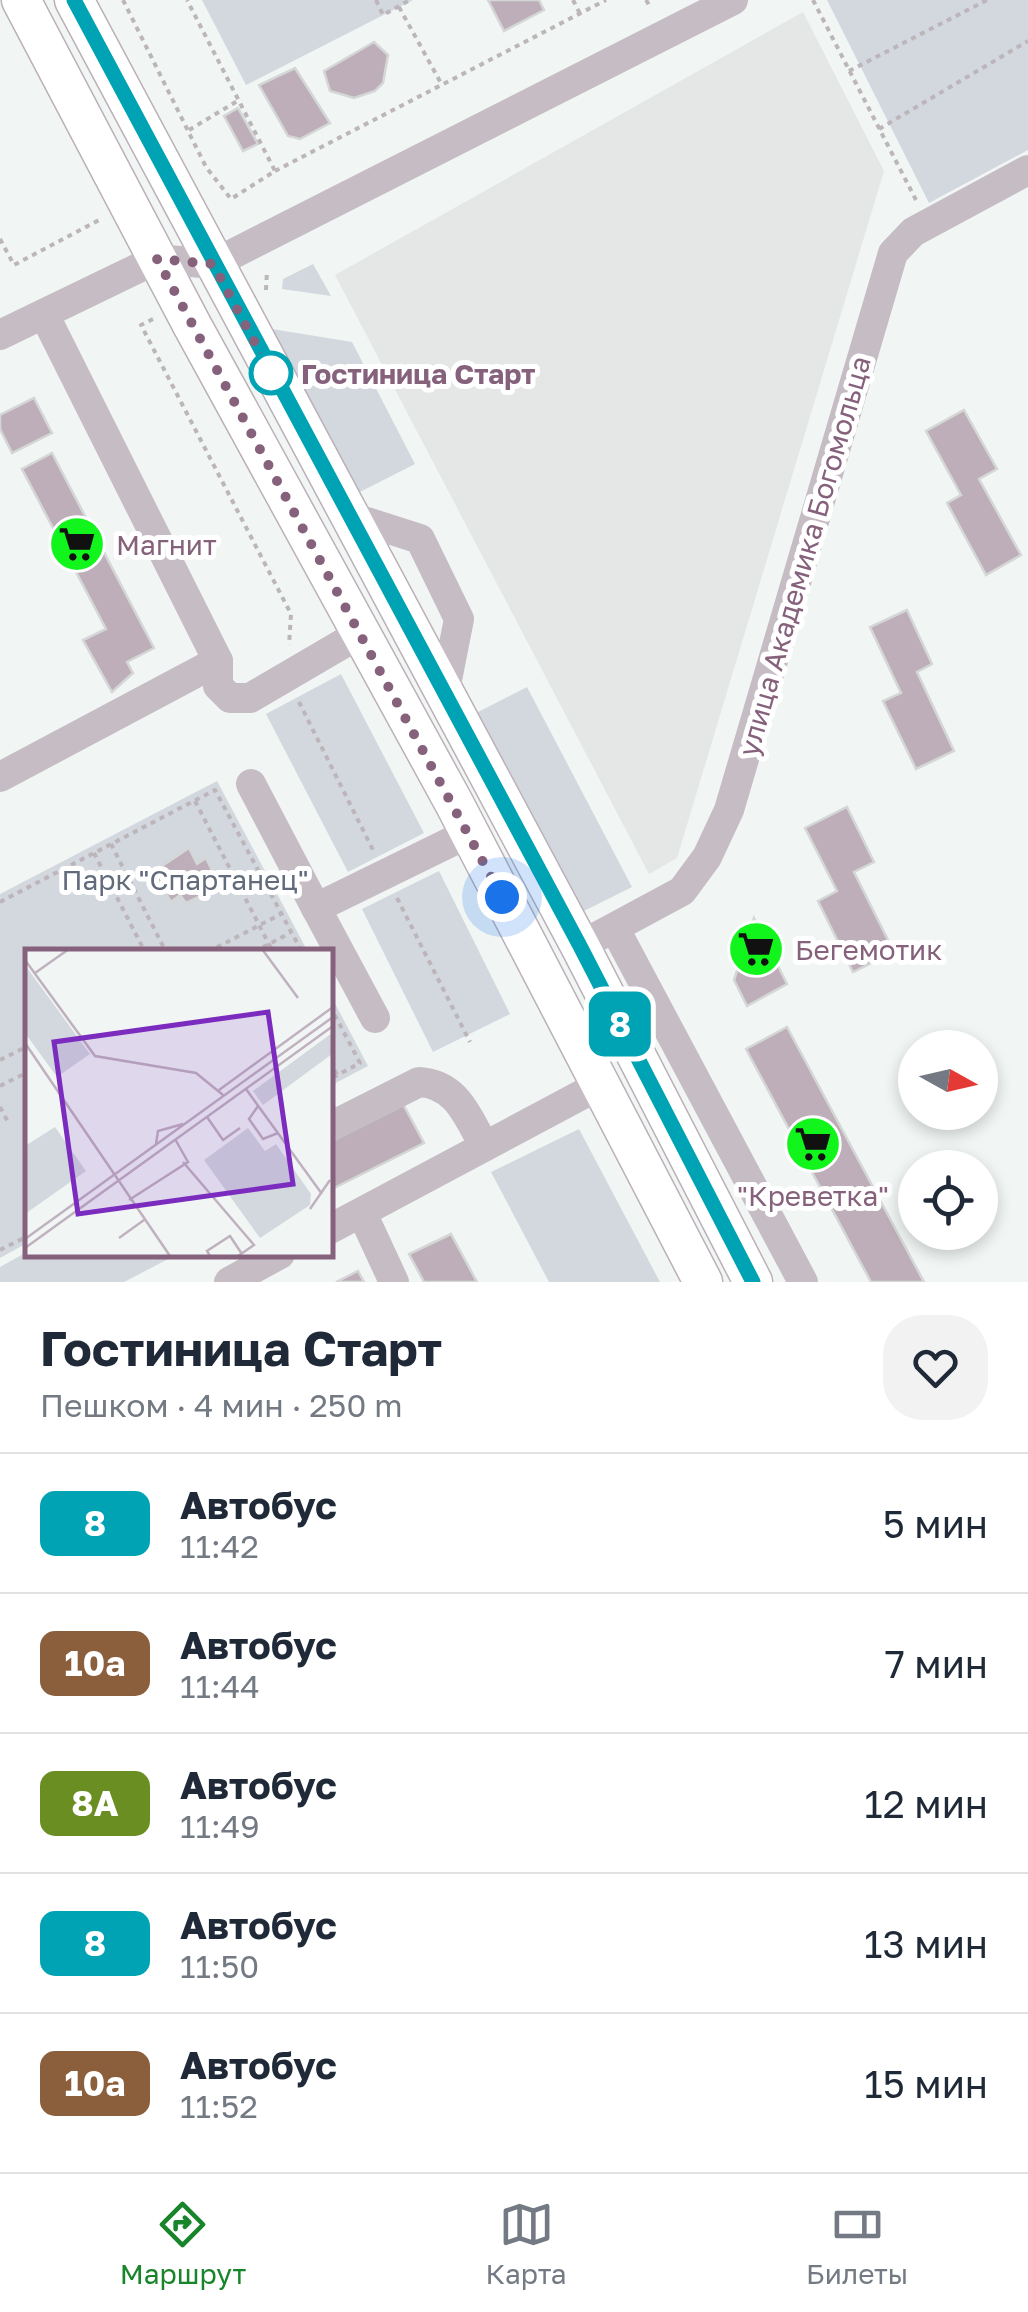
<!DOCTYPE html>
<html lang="ru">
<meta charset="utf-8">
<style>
:root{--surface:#fff;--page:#f2f2f3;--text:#1f2937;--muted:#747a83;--line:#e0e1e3;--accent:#19852b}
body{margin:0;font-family:"Golos Text",sans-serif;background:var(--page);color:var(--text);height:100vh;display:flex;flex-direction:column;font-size:38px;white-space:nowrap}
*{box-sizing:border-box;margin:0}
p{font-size:32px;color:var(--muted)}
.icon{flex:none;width:55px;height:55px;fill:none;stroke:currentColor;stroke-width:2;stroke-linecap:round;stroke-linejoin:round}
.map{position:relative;height:1282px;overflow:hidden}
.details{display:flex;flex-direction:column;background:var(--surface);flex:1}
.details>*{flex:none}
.badge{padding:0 20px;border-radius:15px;font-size:35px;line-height:65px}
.needle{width:65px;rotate:98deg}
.buttons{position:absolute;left:898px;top:1030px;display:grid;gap:20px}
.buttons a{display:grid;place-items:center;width:100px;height:100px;border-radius:50%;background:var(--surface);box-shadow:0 5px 15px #0003;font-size:50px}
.you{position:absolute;width:50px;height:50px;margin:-25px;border:8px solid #fff;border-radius:50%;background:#1a73e8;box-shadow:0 0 0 15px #1a73e833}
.map>.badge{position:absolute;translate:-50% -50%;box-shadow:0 0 0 5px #fff}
.round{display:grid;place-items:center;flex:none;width:105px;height:105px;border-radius:40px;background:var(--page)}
.headline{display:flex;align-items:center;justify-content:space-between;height:170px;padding:0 40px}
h1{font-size:48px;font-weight:700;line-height:75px}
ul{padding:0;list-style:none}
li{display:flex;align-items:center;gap:30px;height:140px;padding:0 40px;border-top:2px solid var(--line)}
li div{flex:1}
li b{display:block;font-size:38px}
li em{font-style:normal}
li .badge{min-width:110px;font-weight:700;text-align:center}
.tabs{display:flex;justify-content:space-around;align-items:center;height:140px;border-top:2px solid var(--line);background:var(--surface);font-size:28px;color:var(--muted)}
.tabs a{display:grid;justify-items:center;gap:5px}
.tabs .selected{color:var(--accent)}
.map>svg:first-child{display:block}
</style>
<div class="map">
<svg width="1028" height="1282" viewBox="0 0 1028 1282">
<rect width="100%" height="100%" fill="#f1f6f5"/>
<path fill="#e5e6e6" d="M803,12L884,171L677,858L649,874L335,275Z"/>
<g fill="#d2d8de">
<path d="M202,0H413L246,85Z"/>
<path d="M827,0H1028V150L929,203Z"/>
<path d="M313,264L331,296L282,289L283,279Z"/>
<path d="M266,328L352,342L415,464L354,495Z"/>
<path d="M341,674L424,833L348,872L266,714Z"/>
<path d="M527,687L632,887L578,914L474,714Z"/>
<path d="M217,781L308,952H28L27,1243L0,1258V894Z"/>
<path d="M439,871L510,1014L433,1052L362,909Z"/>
<path d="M330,994L368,1066L330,1086Z"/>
<path d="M579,1129L660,1282H549L491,1172Z"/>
<path d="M27,1252L28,1254L176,1255L124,1282H0V1267Z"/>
</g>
<g fill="#bdaeb9" stroke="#d4d7d6" stroke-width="2.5">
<path d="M488,0H539L544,10L504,31Z"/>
<path d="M374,42L388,55L383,83L375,91L354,98L330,91L324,71Z"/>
<path d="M295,68L330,123L300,139L288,136L259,85Z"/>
<path d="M238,108L258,144L243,151L224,116Z"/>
<path d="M34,398L52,433L12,453L0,429V415Z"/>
<path d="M964,410L997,469L979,479L1021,555L986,575L947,503L961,495L926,431Z"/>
<path d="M52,453L154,648L127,662L133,673L112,692L83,640L106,629L22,469Z"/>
<path d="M907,610L932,664L917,672L954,751L916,769L883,701L901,693L870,627Z"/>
<path d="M847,807L874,862L854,872L894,952L853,972L818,901L837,891L805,828Z"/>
<path d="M189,848L197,864L206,858L220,887L186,903L180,895L171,902L153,872Z"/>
<path d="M754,918L787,984L747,1006L734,980Z"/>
<path d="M787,1027L924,1282H871L746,1049Z"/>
<path d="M403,1104L424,1143L330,1190V1142Z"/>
<path d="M451,1234L477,1282H424L409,1254Z"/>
<path d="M358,1271L364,1282H336Z"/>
</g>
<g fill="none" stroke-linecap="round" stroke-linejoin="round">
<g stroke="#bbb0b8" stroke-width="41">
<g id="major">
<path d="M21,0L192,325L454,803L703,1282"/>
<path d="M74,0L580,946L753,1282"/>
</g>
</g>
<g stroke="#bcb5ba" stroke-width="4" stroke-dasharray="5 5" stroke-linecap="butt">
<path d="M123,0L206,167L231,199L275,171L187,0"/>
<path d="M376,0L383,15L410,0"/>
<path d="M573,0L580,14"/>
<path d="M646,0L649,5"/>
<path d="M813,0L916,200"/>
<path d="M399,7L442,85"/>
<path d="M849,71L987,0"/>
<path d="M879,129L1028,41"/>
<path d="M189,130L239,100"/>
<path d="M275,171L606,0"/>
<path d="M0,239L14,265L101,219"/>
<path d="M266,290L267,270"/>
<path d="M153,319L141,325L291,614L289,645"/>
<path d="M299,702L373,850"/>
<path d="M195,801L273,952"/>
<path d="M111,844L166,952"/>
<path d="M94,853L145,952"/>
<path d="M397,898L470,1042"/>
<path d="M0,902L215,790L302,952"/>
<path d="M208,952L281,914"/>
<path d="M254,952L290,933"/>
<path d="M330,1006L360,1063L330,1079"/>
<path d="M0,1060L28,1046"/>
<path d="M330,1061L337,1075"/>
<path d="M0,1086L28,1072"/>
<path d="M0,1107L8,1122"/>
<path d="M0,1250L28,1236"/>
</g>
<g stroke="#c6bdc4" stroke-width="30">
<path d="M44,314L218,661V686L230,698H250L361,633"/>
<path d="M0,335L157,259L213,264L733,0"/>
<path d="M348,516L420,539L459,619L444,695"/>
<path d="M0,777L218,661"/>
<path d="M251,784L316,908"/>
<path d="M615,929L803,1282"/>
<path d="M580,946L682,891L707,857L729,810L893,253L913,232L1028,170"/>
<path d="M375,1018L316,908L469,833"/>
<path d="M330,1127L419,1082C457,1084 468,1117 484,1146"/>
<path d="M362,1213L394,1282"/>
<path d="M330,1229L598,1086"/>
<path d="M229,1282L280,1254"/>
</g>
<use href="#major" stroke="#fff" stroke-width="38"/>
</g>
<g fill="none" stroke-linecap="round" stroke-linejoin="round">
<g stroke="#fff" stroke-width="22">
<path id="line" d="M74,0L580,946L753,1282"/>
</g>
<use href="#line" stroke="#00a3b4" stroke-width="15"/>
<path stroke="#86617c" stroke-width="10" stroke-dasharray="0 18" d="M271,373L213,264L157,259L502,897"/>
</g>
<defs>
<g id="supermarket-disc" transform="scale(2.875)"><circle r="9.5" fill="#11f51c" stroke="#fff"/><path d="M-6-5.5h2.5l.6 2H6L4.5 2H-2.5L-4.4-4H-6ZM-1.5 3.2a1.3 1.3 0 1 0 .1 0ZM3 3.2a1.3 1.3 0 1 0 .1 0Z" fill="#111"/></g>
</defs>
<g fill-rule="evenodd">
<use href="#supermarket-disc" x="77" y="544"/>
<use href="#supermarket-disc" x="756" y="949"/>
<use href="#supermarket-disc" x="813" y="1144"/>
</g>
<circle fill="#fff" stroke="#00a3b4" stroke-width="5" cx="271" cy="373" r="20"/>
<g text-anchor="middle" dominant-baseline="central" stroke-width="10" stroke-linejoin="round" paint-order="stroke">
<g font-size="28" font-weight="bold" fill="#86617c" stroke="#fff" text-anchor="start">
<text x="301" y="373">Гостиница Старт</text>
</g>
<g font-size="28" fill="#86617c" stroke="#fff" text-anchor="start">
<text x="116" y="544">Магнит</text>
<text x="795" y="949">Бегемотик</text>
<text x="813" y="1195" text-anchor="middle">"Креветка"</text>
</g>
<g font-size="28" fill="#86617c" stroke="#fff">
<text transform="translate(804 556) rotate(-74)">улица Академика Богомольца</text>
</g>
<g font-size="28" fill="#616b7c" stroke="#fff">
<text x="185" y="879">Парк "Спартанец"</text>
</g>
</g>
<g transform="translate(25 949)">
<rect width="308" height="308" fill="#f1f6f5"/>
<path d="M0,16L65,105L32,128L0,84ZM307,84V105L238,156L228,142ZM30,178L61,222L0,265V197ZM223,179L240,202L251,195L286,245L285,256L235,289L179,211Z" fill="#d2d8de"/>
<path fill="none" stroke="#c0b1be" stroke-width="2.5" d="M237,0L273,49M0,11L70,107L171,124L198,146M10,24L44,0M0,94L145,307M221,140L297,245M194,141L308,58M233,157L224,170L238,190L253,184M182,168L198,191L215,179M131,195L133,182L158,175M158,213L229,296L213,307M104,251L163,213L150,190M285,260L305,231M94,289L119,271M0,290L308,68M0,299L308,77M185,307L182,302L205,287L217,305"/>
<path fill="#7b2cbf" fill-opacity="0.15" stroke="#7b2cbf" stroke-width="5" d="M243,63L268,235L53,265L29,93Z"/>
<rect width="308" height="308" fill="none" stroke="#86617c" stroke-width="5"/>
</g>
</svg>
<div class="buttons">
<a><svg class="needle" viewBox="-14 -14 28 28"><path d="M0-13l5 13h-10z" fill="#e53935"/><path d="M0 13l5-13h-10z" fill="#747a83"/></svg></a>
<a><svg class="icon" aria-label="locate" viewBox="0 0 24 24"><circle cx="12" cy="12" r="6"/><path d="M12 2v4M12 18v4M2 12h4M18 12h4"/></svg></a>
</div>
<div class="you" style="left:502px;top:897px"></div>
<b class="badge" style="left:620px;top:1024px;background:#00a3b4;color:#fff">8</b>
</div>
<section class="details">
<div class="headline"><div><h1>Гостиница Старт</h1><p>Пешком · 4 мин · 250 m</p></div><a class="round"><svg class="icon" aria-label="heart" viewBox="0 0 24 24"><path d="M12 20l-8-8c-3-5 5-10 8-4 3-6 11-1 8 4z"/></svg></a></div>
<ul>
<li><span class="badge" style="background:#00a3b4;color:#fff">8</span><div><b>Автобус</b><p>11:42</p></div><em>5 мин</em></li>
<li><span class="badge" style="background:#8b5e3c;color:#fff">10а</span><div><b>Автобус</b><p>11:44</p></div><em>7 мин</em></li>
<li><span class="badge" style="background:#6b8e23;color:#fff">8А</span><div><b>Автобус</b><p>11:49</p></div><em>12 мин</em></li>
<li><span class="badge" style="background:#00a3b4;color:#fff">8</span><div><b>Автобус</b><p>11:50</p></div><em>13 мин</em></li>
<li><span class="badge" style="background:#8b5e3c;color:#fff">10а</span><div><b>Автобус</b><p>11:52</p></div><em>15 мин</em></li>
</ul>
</section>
<nav class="tabs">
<a class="selected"><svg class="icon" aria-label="directions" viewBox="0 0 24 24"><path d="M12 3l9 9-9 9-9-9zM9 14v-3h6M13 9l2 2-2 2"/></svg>Маршрут</a>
<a><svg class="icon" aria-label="map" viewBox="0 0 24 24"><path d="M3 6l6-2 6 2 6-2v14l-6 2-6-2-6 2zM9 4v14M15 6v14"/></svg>Карта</a>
<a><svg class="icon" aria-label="tickets" viewBox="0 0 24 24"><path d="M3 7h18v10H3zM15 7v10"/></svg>Билеты</a>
</nav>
